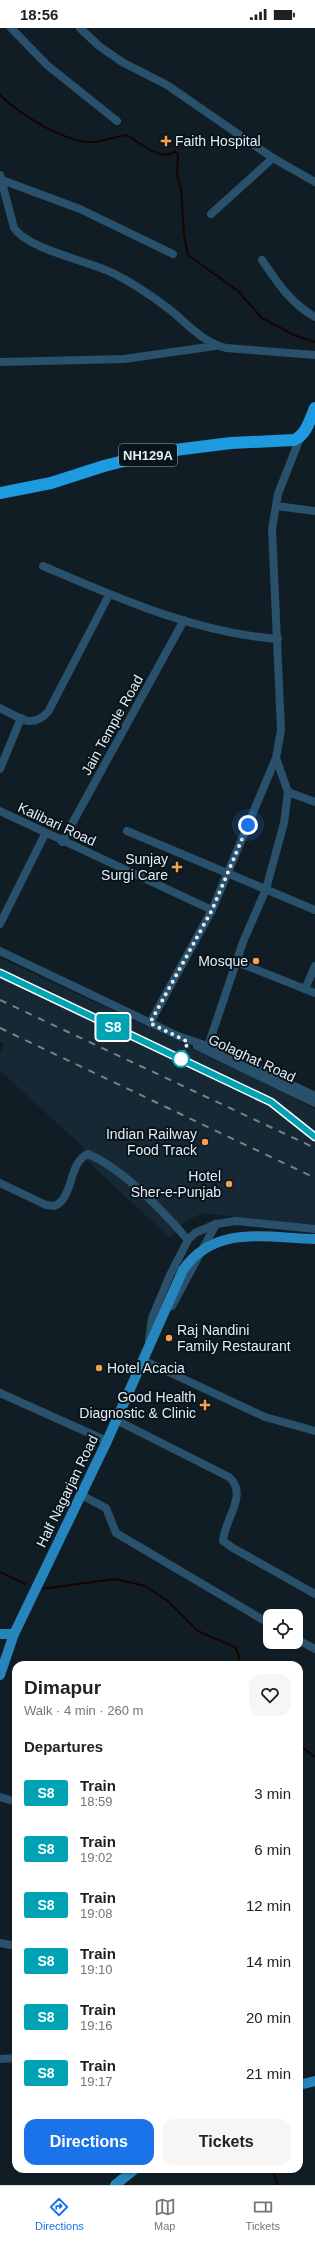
<!DOCTYPE html>
<meta charset="utf-8">
<style>
:root{--surface:#fff;--page:#f6f6f6;--text:#202124;--muted:#757577;--line:#e0e0e0;--accent:#1a73e8}
body{margin:0;font-family:Arial,sans-serif;background:var(--page);color:var(--text);height:100vh;display:flex;flex-direction:column;font-size:15px;white-space:nowrap}
*{box-sizing:border-box;margin:0}
p{font-size:13px;color:var(--muted)}
.icon{flex:none;width:22px;height:22px;fill:none;stroke:currentColor;stroke-width:2;stroke-linecap:round;stroke-linejoin:round}
.map{position:relative;flex:1;overflow:hidden}
.sheet{position:absolute;left:12px;top:1633px;width:291px;height:512px;display:flex;flex-direction:column;background:var(--surface);border-radius:12px;box-shadow:0 1px 3px #0004}
.sheet>*{flex:none}
.badge{padding:0 8px;border-radius:3px;font-size:14px;line-height:26px}
.fabs{position:absolute;left:263px;top:1581px;display:grid;gap:8px}
.fabs a{display:grid;place-items:center;width:40px;height:40px;border-radius:8px;background:var(--surface);box-shadow:0 1px 3px #0004;font-size:20px}
.you{position:absolute;width:20px;height:20px;margin:-10px;border:3px solid #fff;border-radius:50%;background:#1a73e8;box-shadow:0 0 0 6px #1a73e833}
.map>.badge{position:absolute;translate:-50% -50%;box-shadow:0 0 0 2px #fff}
h2{padding:0 12px;font-size:15px;line-height:36px}
.round{display:grid;place-items:center;flex:none;width:42px;height:42px;border-radius:12px;background:var(--page)}
.headline{display:flex;align-items:center;justify-content:space-between;height:68px;padding:0 12px}
h1{font-size:19px;font-weight:700;line-height:30px}
.primary-button{display:flex;gap:8px;margin-top:auto;padding:8px 12px}
.primary-button a{flex:1;height:46px;border-radius:12px;background:var(--accent);color:#fff;font-size:16px;font-weight:700;line-height:46px;text-align:center}
.primary-button a+a{background:var(--page);color:var(--text)}
ul{padding:0;list-style:none}
li{display:flex;align-items:center;gap:12px;height:56px;padding:0 12px}
li div{flex:1}
li b{display:block;font-size:15px}
li em{font-style:normal}
li .badge{min-width:44px;font-weight:700;text-align:center}
.status{display:flex;justify-content:space-between;align-items:center;height:28px;padding:0 20px;background:var(--surface);direction:ltr}
.status svg{height:11px;fill:currentColor}
.tab-bar{display:flex;justify-content:space-around;align-items:center;height:56px;border-top:1px solid var(--line);background:var(--surface);font-size:11px;color:var(--muted)}
.tab-bar a{display:grid;justify-items:center;gap:2px}
.tab-bar .active{color:var(--accent)}
.map>svg:first-child{display:block}
</style>
<div class="status"><b>18:56</b><svg viewBox="0 0 49 12"><path d="M0 12V9h3v3zM5 12V6h3v6zM10 12V3h3v9zM15 12V0h3v12zM26 1h20v11H26zM47 4h2v5h-2z"/></svg></div>
<div class="map">
<svg width="315" height="2157" viewBox="0 0 315 2157">
<rect width="100%" height="100%" fill="#111d25"/>
<path fill="#162834" d="M0,930L277,1059L315,1082V1199L202,1185L185,1194L170,1210L87,1133L82,1118L0,1043V1025L4,1016L0,1013Z"/>
<g fill="none" stroke-linecap="round" stroke-linejoin="round">
<g stroke="#160400" stroke-width="2">
<path d="M0,67C19,86 67,116 94,114C105,113 116,108 127,107C140,115 162,135 175,123L178,127L177,147L181,161L184,207L188,227L238,263L262,290L294,307L315,314"/>
<path d="M0,1544L25,1556"/>
<path d="M41,1561L115,1551L145,1558L168,1573L198,1603L235,1619L239,1628L237,1637"/>
<path d="M299,1717L315,1729"/>
<path d="M272,2141L278,2157"/>
</g>
<g stroke="#29516b" stroke-width="8">
<path d="M11,0L47,37L117,93"/>
<path d="M80,0L99,18L122,34L167,57L273,130L315,154"/>
<path d="M0,147L14,200C29,222 90,233 115,246C134,256 152,268 169,281C188,296 202,314 226,320L315,327"/>
<path d="M2,152L80,181L173,226"/>
<path d="M211,186L273,130"/>
<path d="M262,232C278,255 290,275 315,289"/>
<path d="M0,334L124,331L215,318"/>
<path d="M276,478L315,483"/>
<path d="M43,538C118,570 196,605 278,611"/>
<path d="M0,680C19,689 31,702 48,684L109,567"/>
<path d="M0,741L21,690"/>
<path d="M288,764L315,774"/>
<path d="M0,783L212,882"/>
<path d="M127,803L315,882"/>
<path d="M62,814L184,592"/>
<path d="M0,896L45,806"/>
<path d="M0,923L178,1008L219,1022L315,1068"/>
<path d="M237,934L315,965"/>
<path d="M305,961L315,938"/>
<path d="M150,995L212,882L276,730L281,702L272,501L278,466L300,410"/>
<path d="M197,1018L315,1075"/>
<path d="M208,1018L243,914L266,861L284,795L288,764L276,730"/>
<path d="M0,1155L46,1177L54,1178C74,1171 68,1134 88,1126C123,1141 163,1183 188,1212"/>
<path d="M172,1278L216,1196"/>
<path d="M149,1312L152,1290L170,1247L188,1212L195,1205L216,1196L236,1193L315,1201"/>
<path d="M143,1332L265,1389L315,1403"/>
<path d="M0,1365L107,1413"/>
<path d="M116,1392L229,1449C249,1466 224,1492 223,1513L233,1520L315,1566"/>
<path d="M81,1467L106,1480L116,1505L270,1596"/>
<path d="M296,1611L315,1621"/>
<path d="M0,1769L16,1774"/>
<path d="M0,1915L16,1918"/>
<path d="M0,2031L16,2030"/>
</g>
<g stroke="#2685bd" stroke-width="10">
<path d="M0,1606H14"/>
<path d="M0,1647L14,1606L107,1413L183,1242"/>
<path d="M299,2057L315,2053"/>
<path d="M115,2157L135,2141"/>
</g>
<path stroke="#1e9ade" stroke-width="12" d="M0,465L51,455L104,438L159,424L231,415L294,412C306,407 310,392 315,380"/>
<g stroke="#788289" stroke-width="2" stroke-dasharray="7 7" stroke-linecap="butt">
<path d="M0,945L271,1074L315,1109"/>
<path d="M0,972L315,1120"/>
<path d="M0,1000L315,1150"/>
</g>
<path stroke="#2685bd" stroke-width="10" d="M183,1242C215,1196 266,1210 315,1211"/>
</g>
<g fill="none" stroke-linecap="round" stroke-linejoin="round">
<g stroke="#fff" stroke-width="9">
<path id="line" d="M0,945L271,1074L315,1109"/>
</g>
<use href="#line" stroke="#00a3b4" stroke-width="6"/>
<path stroke="#e4ecf2" stroke-width="4" stroke-dasharray="0 7.2" d="M181,1031L188,1014L150,995L212,882L248,797"/>
</g>
<g fill="#f9a04c" stroke="#08141b" stroke-width="1.5">
<path d="M164 107h4v4h4v4h-4v4h-4v-4h-4v-4h4z"/>
<path d="M175 833h4v4h4v4h-4v4h-4v-4h-4v-4h4z"/>
<circle cx="256" cy="933" r="4"/>
<circle cx="205" cy="1114" r="4"/>
<circle cx="229" cy="1156" r="4"/>
<circle cx="169" cy="1310" r="4"/>
<circle cx="99" cy="1340" r="4"/>
<path d="M203 1371h4v4h4v4h-4v4h-4v-4h-4v-4h4z"/>
</g>
<circle fill="#fff" stroke="#00a3b4" stroke-width="2" cx="181" cy="1031" r="8"/>
<g text-anchor="middle" dominant-baseline="central" stroke-width="4" stroke-linejoin="round" paint-order="stroke">
<rect fill="#08141b" stroke="#a2abb2" stroke-width="1" x="119" y="416" width="58" height="22" rx="3"/>
<g font-size="13" font-weight="bold" fill="#e4ecf2">
<text x="148" y="427">NH129A</text>
</g>
<g font-size="14" fill="#e4ecf2" stroke="#08141b" text-anchor="end">
<text x="175" y="113" text-anchor="start">Faith Hospital</text>
<text x="168" y="831">Sunjay<tspan x="168" dy="16">Surgi Care</tspan></text>
<text x="248" y="933">Mosque</text>
<text x="197" y="1106">Indian Railway<tspan x="197" dy="16">Food Track</tspan></text>
<text x="221" y="1148">Hotel<tspan x="221" dy="16">Sher-e-Punjab</tspan></text>
<text x="177" y="1302" text-anchor="start">Raj Nandini<tspan x="177" dy="16">Family Restaurant</tspan></text>
<text x="107" y="1340" text-anchor="start">Hotel Acacia</text>
<text x="196" y="1369">Good Health<tspan x="196" dy="16">Diagnostic &amp; Clinic</tspan></text>
</g>
<g font-size="14" fill="#e4ecf2" stroke="#08141b">
<text transform="translate(112 697) rotate(-61)">Jain Temple Road</text>
<text transform="translate(57 796) rotate(25)">Kalibari Road</text>
<text transform="translate(252 1030) rotate(25)">Golaghat Road</text>
<text transform="translate(67 1463) rotate(-64)">Half Nagarjan Road</text>
</g>
</g>
</svg>
<div class="fabs">
<a><svg class="icon" aria-label="locate" viewBox="0 0 24 24"><circle cx="12" cy="12" r="6"/><path d="M12 2v4M12 18v4M2 12h4M18 12h4"/></svg></a>
</div>
<div class="you" style="left:248px;top:797px"></div>
<b class="badge" style="left:113px;top:999px;background:#00a3b4;color:#fff">S8</b>
<section class="sheet">
<div class="headline"><div><h1>Dimapur</h1><p>Walk · 4 min · 260 m</p></div><a class="round"><svg class="icon" aria-label="heart" viewBox="0 0 24 24"><path d="M12 20l-8-8c-3-5 5-10 8-4 3-6 11-1 8 4z"/></svg></a></div>
<h2>Departures</h2>
<ul>
<li><span class="badge" style="background:#00a3b4;color:#fff">S8</span><div><b>Train</b><p>18:59</p></div><em>3 min</em></li>
<li><span class="badge" style="background:#00a3b4;color:#fff">S8</span><div><b>Train</b><p>19:02</p></div><em>6 min</em></li>
<li><span class="badge" style="background:#00a3b4;color:#fff">S8</span><div><b>Train</b><p>19:08</p></div><em>12 min</em></li>
<li><span class="badge" style="background:#00a3b4;color:#fff">S8</span><div><b>Train</b><p>19:10</p></div><em>14 min</em></li>
<li><span class="badge" style="background:#00a3b4;color:#fff">S8</span><div><b>Train</b><p>19:16</p></div><em>20 min</em></li>
<li><span class="badge" style="background:#00a3b4;color:#fff">S8</span><div><b>Train</b><p>19:17</p></div><em>21 min</em></li>
</ul>
<div class="primary-button"><a>Directions</a><a>Tickets</a></div>
</section>
</div>
<nav class="tab-bar">
<a class="active"><svg class="icon" aria-label="directions" viewBox="0 0 24 24"><path d="M12 3l9 9-9 9-9-9zM9 14v-3h6M13 9l2 2-2 2"/></svg>Directions</a>
<a><svg class="icon" aria-label="map" viewBox="0 0 24 24"><path d="M3 6l6-2 6 2 6-2v14l-6 2-6-2-6 2zM9 4v14M15 6v14"/></svg>Map</a>
<a><svg class="icon" aria-label="tickets" viewBox="0 0 24 24"><path d="M3 7h18v10H3zM15 7v10"/></svg>Tickets</a>
</nav>
